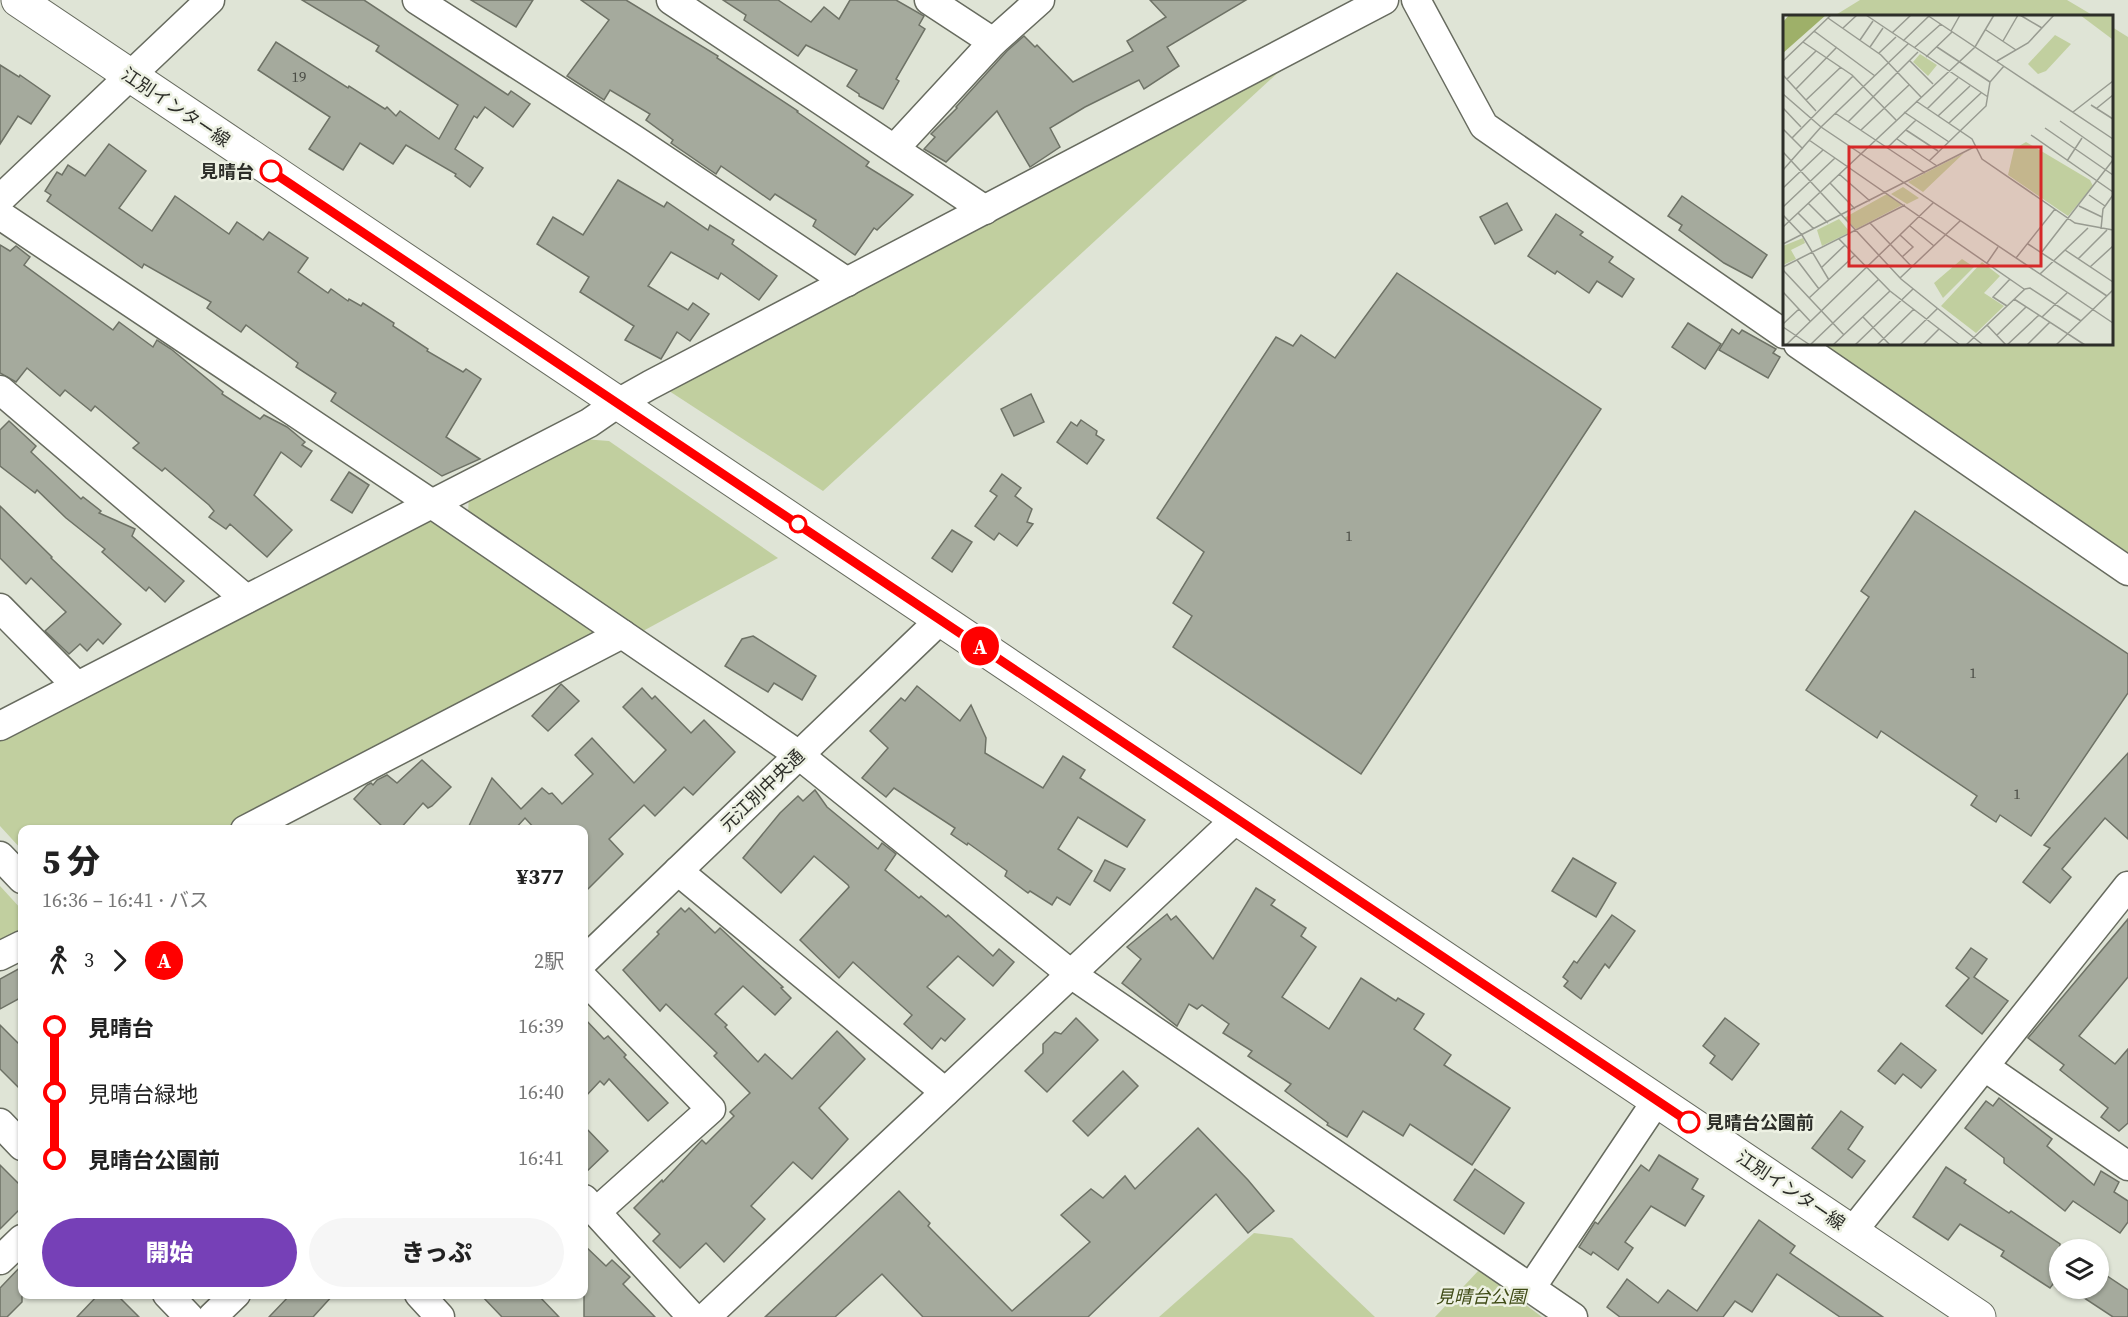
<!DOCTYPE html>
<html lang="ja">
<meta charset="utf-8">
<style>
:root{--surface:#fff;--page:#f6f6f6;--text:#222;--muted:#767676;--accent:#7640b7}
body{margin:0;font-family:"Source Serif 4","Noto Sans JP",serif;background:var(--page);color:var(--text);height:100vh;display:flex;flex-direction:column;font-size:22px;white-space:nowrap}
*{box-sizing:border-box;margin:0}
p{font-size:20px;color:var(--muted)}
.icon{flex:none;width:33px;height:33px;fill:none;stroke:currentColor;stroke-width:2;stroke-linecap:round;stroke-linejoin:round}
.map{position:relative;flex:1;overflow:hidden}
.side{position:absolute;left:18px;top:825px;width:570px;height:474px;display:flex;flex-direction:column;background:var(--surface);border-radius:12px;box-shadow:0 2px 4px #0004}
.side>*{flex:none}
.badge{padding:0 12px;border-radius:20px;font-size:21px;line-height:39px}
.buttons{position:absolute;left:2049px;top:1239px;display:grid;gap:12px}
.buttons a{display:grid;place-items:center;width:60px;height:60px;border-radius:50%;background:var(--surface);box-shadow:0 2px 4px #0004;font-size:30px}
.map>.badge{position:absolute;translate:-50% -50%;box-shadow:0 0 0 3px #fff}
.legs{display:flex;align-items:center;gap:9px;height:66px;padding:0 24px;font-size:20px}
.legs p{margin-inline-start:auto}
.summary{display:flex;align-items:center;justify-content:space-between;height:102px;padding:0 24px}
h1{font-size:33px;font-weight:800;line-height:45px}
.button{display:flex;gap:12px;margin-top:auto;padding:12px 24px}
.button a{flex:1;height:69px;border-radius:36px;background:var(--accent);color:#fff;font-size:24px;font-weight:800;line-height:69px;text-align:center}
.button a+a{background:var(--page);color:var(--text)}
ul{padding:0 24px;list-style:none}
li{display:flex;align-items:center;gap:21px;height:66px;font-size:22px}
li i{display:grid;place-items:center;width:9px;height:100%;margin:0 8px;background:currentColor}
li i::after{content:'';width:15px;height:15px;margin:-8px;border:4px solid;border-radius:50%;background:var(--surface)}
li p{margin-inline-start:auto}
li:first-child i{background:linear-gradient(#0000 50%,currentColor 0)}
li:last-child i{background:linear-gradient(currentColor 50%,#0000 0)}
.map>svg:first-child{display:block}
</style>
<div class="map">
<svg width="2128" height="1317" viewBox="0 0 2128 1317">
<rect width="100%" height="100%" fill="#dfe4d6"/>
<g fill="#c1cf9f">
<path d="M1860,0H2067L2094,16H1834Z"/>
<path d="M2112,27L2128,37V555L1819,344H2112Z"/>
<path d="M1283,68L823,491L663,387Z"/>
<path d="M583,439L609,441L778,558L643,631L468,513L469,496Z"/>
<path d="M428,517L593,625L596,635L588,645L227,829L22,830V850L0,826V736Z"/>
<path d="M0,886L22,910L21,932L0,943Z"/>
<path d="M1254,1233L1292,1238L1375,1317H1159Z"/>
<path d="M1479,1270L1542,1317H1435Z"/>
</g>
<g fill="#a5aa9d" stroke="#6e7266" stroke-width="1.5">
<path d="M302,0H364L508,95L511,91L530,104L513,127L485,107L477,118L474,116L455,149L483,168L470,187L455,176L456,174L406,145L393,164L360,143L343,170L309,149L330,117L258,70L276,42L348,88L349,86L385,109L387,107L396,116L400,111L439,139L458,105L376,51L379,46Z"/>
<path d="M471,0H533L516,27Z"/>
<path d="M581,0H626L718,56L717,58L798,111L797,112L869,162L866,166L913,195L877,230L874,228L855,255L813,226L816,220L775,194L770,200L721,166L716,174L671,143L673,140L646,120L650,114L610,90L604,100L567,76L609,20Z"/>
<path d="M723,0H778L811,22L824,7L839,19L850,0H896L924,16L919,25L925,29L896,79L899,81L883,109L859,96V94L847,86L857,70L806,45L798,56L744,20L746,15Z"/>
<path d="M1150,0H1246L1167,47L1179,66L1144,89L1139,80L1085,107L1050,128L1060,147L1030,167L997,111L946,162L924,149L935,137L931,134L957,108L956,107L1007,51L1024,36L1035,47L1037,45L1073,82L1133,51L1127,41L1166,17Z"/>
<path d="M0,65L19,77L20,75L50,96L31,124L18,116L0,144Z"/>
<path d="M109,144L146,171L119,208L152,231L175,196L229,234L237,222L263,240L269,232L308,258L298,272L328,293L331,289L348,301L349,299L361,306L363,303L394,323L393,326L428,349L427,351L463,372L466,369L481,379L446,437L480,459L442,476L331,401L336,393L296,367L298,363L246,325L241,332L207,308L211,302L144,264L142,268L47,201L51,195L45,191L57,172L62,175L68,165L85,176Z"/>
<path d="M618,180L664,207L667,202L708,230L710,225L734,240L732,244L777,276L759,300L721,273L718,279L671,252L648,286L688,310L693,303L709,314L690,341L677,332L661,359L625,340L634,326L580,292L589,277L537,244L553,217L583,235Z"/>
<path d="M1682,196L1767,255L1752,278L1724,263L1679,230L1682,225L1668,216Z"/>
<path d="M1507,203L1522,230L1495,244L1480,217Z"/>
<path d="M1556,214L1583,232L1580,235L1613,257L1609,262L1634,279L1622,297L1597,281L1589,293L1557,271L1555,274L1528,256Z"/>
<path d="M0,245L10,251L16,246L30,257L24,265L113,330L119,322L153,347L157,340L171,349L223,392L222,394L260,419L264,415L287,427L305,442L302,445L312,451L301,467L281,452L254,495L292,530L267,557L230,524L226,529L209,517L214,511L209,505L165,468L162,471L133,448L139,443L95,406L91,411L65,390L60,396L27,368L16,382L0,373Z"/>
<path d="M1397,273L1601,409L1361,774L1173,647L1192,616L1173,603L1204,552L1157,518L1276,337L1293,346L1301,335L1335,358Z"/>
<path d="M1688,323L1721,344L1705,369L1672,347Z"/>
<path d="M1732,329L1739,334L1742,330L1776,349L1773,353L1780,357L1768,378L1719,350Z"/>
<path d="M1031,394L1044,422L1014,436L1001,409Z"/>
<path d="M1081,420L1097,431L1096,435L1104,440L1087,464L1057,442L1071,422L1077,426Z"/>
<path d="M9,421L36,446L31,452L81,499L83,497L101,511L99,513L135,529L132,536L184,581L165,602L149,587L146,591L102,552L105,549L66,518L37,490L35,493L0,466V430Z"/>
<path d="M349,472L369,485L352,513L331,500Z"/>
<path d="M1002,474L1021,488L1015,496L1032,509L1027,522L1033,524L1017,546L999,533L994,540L975,526L997,496L990,491Z"/>
<path d="M0,506L52,557L51,558L121,624L103,644L98,639L87,651L80,644L69,654L45,631L66,612L31,578L26,584L0,558Z"/>
<path d="M1915,511L2128,654V693L2031,836L2000,815L1996,822L1971,805L1977,796L1881,731L1877,738L1806,690L1869,597L1861,591Z"/>
<path d="M952,530L972,542L952,572L932,558Z"/>
<path d="M753,636L816,676L802,700L774,683L768,692L725,666L742,639Z"/>
<path d="M561,684L579,701L548,731L532,716Z"/>
<path d="M917,686L960,721L971,705L986,738L985,753L1043,788L1063,756L1085,770L1080,778L1145,820L1127,847L1078,817L1058,849L1092,871L1070,905L1057,897L1052,905L1030,891L1028,893L1005,876L1007,871L968,843L967,845L951,834L955,828L894,788L886,797L862,778L888,748L870,731L901,698L905,701Z"/>
<path d="M642,688L652,699L655,696L691,733L704,720L735,752L693,795L684,787L655,816L644,805L609,839L623,854L584,893V830H536L525,818L514,830H467L492,778L521,809L542,788L549,794L552,793L562,804L593,774L575,755L592,738L634,783L666,750L623,707Z"/>
<path d="M2128,753V839L2105,818L2062,869L2071,877L2050,903L2023,882L2050,848L2044,845Z"/>
<path d="M422,760L451,787L432,806L428,808L423,803L399,830H386L354,799L367,785L371,783L373,785L377,780L387,775L397,783Z"/>
<path d="M815,790L827,807L878,849L882,843L896,854L885,870L919,898L921,896L946,917L948,915L993,956L999,949L1014,962L993,986L958,956L927,987L965,1019L945,1041L941,1038L932,1049L904,1024L912,1015L853,962L839,978L800,940L849,887L848,885L814,856L781,893L743,858L780,813L798,796L803,801Z"/>
<path d="M1573,858L1616,883L1596,917L1552,891Z"/>
<path d="M1105,860L1125,869L1110,891L1094,881Z"/>
<path d="M1256,888L1275,900L1271,905L1306,928L1301,936L1316,947L1282,997L1329,1029L1361,978L1396,1001L1398,998L1424,1014L1414,1029L1451,1055L1444,1065L1510,1108L1472,1165L1410,1124L1403,1136L1363,1111L1347,1137L1327,1125L1328,1123L1285,1091L1291,1084L1248,1056L1252,1051L1223,1033L1229,1024L1202,1005L1197,1009L1189,1004L1177,1026L1122,983L1141,959L1127,947L1167,914L1171,920L1176,916L1213,959Z"/>
<path d="M681,908L685,912L689,908L715,933L720,928L783,987L781,988L791,998L775,1015L743,986L715,1014L727,1025L725,1027L758,1062L765,1054L792,1079L837,1031L865,1059L819,1108L848,1139L812,1179L793,1162L751,1206L765,1219L724,1262L706,1243L680,1268L653,1241L660,1234L634,1208L662,1180L663,1182L702,1140L706,1144L734,1116L730,1112L750,1093L714,1056L717,1053L666,1004L660,1011L623,970L659,934L657,932Z"/>
<path d="M1612,915L1635,931L1609,968L1605,964L1581,999L1564,986L1568,981L1563,977L1574,961L1577,963Z"/>
<path d="M2128,919V977L2079,1036L2115,1064L2128,1049V1123L2119,1131L2101,1117L2108,1108L2060,1070L2064,1065L2028,1038Z"/>
<path d="M1971,948L1987,959L1974,977L2008,1001L1982,1034L1946,1006L1969,978L1956,968Z"/>
<path d="M22,967V997L0,1009V979Z"/>
<path d="M584,1018L604,1039L608,1036L626,1055L624,1057L668,1103L648,1121L609,1079L604,1085L600,1081L584,1098Z"/>
<path d="M1076,1018L1098,1040L1047,1092L1025,1071L1043,1053V1044L1055,1032L1061,1034Z"/>
<path d="M1725,1018L1759,1044L1732,1080L1710,1063L1715,1056L1703,1046Z"/>
<path d="M0,1025L22,1047V1091L0,1069Z"/>
<path d="M1901,1043L1936,1070L1921,1088L1903,1074L1895,1084L1878,1071Z"/>
<path d="M1123,1071L1138,1086L1088,1136L1073,1121Z"/>
<path d="M1999,1098L2052,1139L2047,1146L2094,1185L2101,1171L2119,1182L2114,1192L2128,1201V1222L2120,1233L2073,1201L2065,1211L2004,1163V1158L1965,1128L1986,1101L1993,1106Z"/>
<path d="M1841,1111L1863,1127L1848,1149L1865,1161L1852,1178L1812,1148Z"/>
<path d="M584,1126L608,1151L584,1174Z"/>
<path d="M1198,1128L1248,1180L1274,1211L1248,1233L1216,1194L1088,1317H923L882,1274L835,1317H765L899,1191L930,1223L928,1226L1012,1311L1090,1242L1061,1215L1091,1189L1103,1198L1125,1176L1135,1189Z"/>
<path d="M1659,1155L1698,1179L1692,1189L1704,1196L1685,1226L1651,1206L1625,1242L1633,1248L1618,1270L1593,1252L1591,1255L1579,1247L1595,1222L1598,1224L1641,1165L1649,1171Z"/>
<path d="M0,1165L22,1187V1207L0,1229Z"/>
<path d="M1946,1167L1966,1180L1964,1183L2009,1213L2011,1211L2060,1244V1275L2050,1288L2001,1256L2004,1251L1960,1224L1948,1240L1913,1217Z"/>
<path d="M1475,1169L1524,1203L1504,1234L1454,1200Z"/>
<path d="M1759,1220L1795,1246L1790,1253L1883,1317H1840L1777,1274L1752,1312L1735,1301L1723,1317H1620L1607,1307L1627,1279L1658,1303L1668,1290L1697,1311Z"/>
<path d="M584,1245L606,1266L612,1260L630,1277L623,1284L655,1317H584Z"/>
<path d="M22,1265V1302L7,1317H0V1288Z"/>
<path d="M2098,1270L2128,1290V1317H2113L2069,1288H2098Z"/>
<path d="M99,1294H116L139,1317H77Z"/>
<path d="M291,1294H334L313,1317H269Z"/>
<path d="M480,1294H537L559,1317H502Z"/>
</g>
<g fill="none" stroke-linecap="round" stroke-linejoin="round">
<g stroke="#676b5f" stroke-width="31">
<g id="minor">
<path d="M417,0L635,140L847,282"/>
<path d="M671,0L985,210"/>
<path d="M929,0L993,42"/>
<path d="M1416,0L1484,126L1784,334"/>
<path d="M895,148L993,42L1040,0"/>
<path d="M0,199L210,0"/>
<path d="M0,215L432,504L799,755L1071,974L1573,1317"/>
<path d="M1798,344L2128,571"/>
<path d="M0,390L246,599"/>
<path d="M0,608L77,686"/>
<path d="M0,726L589,423L618,403L650,385L1384,0"/>
<path d="M245,830L622,634"/>
<path d="M0,856L22,879"/>
<path d="M678,871L945,1092"/>
<path d="M0,956L22,945"/>
<path d="M584,961L941,619"/>
<path d="M584,979L711,1109L596,1212"/>
<path d="M1985,1067L2128,1166"/>
<path d="M0,1123L22,1146"/>
<path d="M584,1199L692,1317"/>
<path d="M1852,1232L2128,886"/>
<path d="M0,1260L22,1239"/>
<path d="M1531,1288L1657,1100"/>
<path d="M167,1294L189,1317"/>
<path d="M419,1294L440,1317"/>
<path d="M212,1317L236,1294"/>
<path d="M706,1317L1237,818"/>
</g>
</g>
<g stroke="#676b5f" stroke-width="35">
<path id="major" d="M18,0L1979,1317"/>
</g>
<use href="#minor" stroke="#fff" stroke-width="28"/>
<use href="#major" stroke="#fff" stroke-width="33"/>
</g>
<g fill="none" stroke-linecap="round" stroke-linejoin="round">
<g stroke="#fff" stroke-width="14">
<path id="line-1" d="M271,171L1689,1122"/>
</g>
<use href="#line-1" stroke="#f00" stroke-width="9"/>
</g>
<g fill="#fff" stroke="#f00" stroke-width="3">
<circle cx="271" cy="171" r="10"/>
<circle cx="798" cy="524" r="8"/>
<circle cx="1689" cy="1122" r="10"/>
</g>
<g text-anchor="middle" dominant-baseline="central" stroke-width="5" stroke-linejoin="round" paint-order="stroke">
<g font-size="15" fill="#4b4d46">
<text x="299" y="76">19</text>
<text x="1349" y="535">1</text>
<text x="1973" y="672">1</text>
<text x="2017" y="793">1</text>
</g>
<g font-size="18" fill="#2d2e29" stroke="#edf1e3">
<text transform="translate(176 107) rotate(34)">江別インター線</text>
<text transform="translate(762 790) rotate(-44)">元江別中央通</text>
<text transform="translate(1791 1190) rotate(34)">江別インター線</text>
</g>
<g font-size="18" font-weight="bold" fill="#2d2e29" stroke="#edf1e3" text-anchor="end">
<text x="254" y="171">見晴台</text>
<text x="1706" y="1122" text-anchor="start">見晴台公園前</text>
</g>
<g font-size="18" font-style="italic" fill="#404c17" stroke="#edf1e3">
<text x="1481" y="1296">見晴台公園</text>
</g>
</g>
<g transform="translate(1783 15)">
<rect width="330" height="330" fill="#dfe4d6"/>
<path d="M297,0H330V24H329ZM272,20L288,29L263,56L255,59L245,49ZM137,39L154,50L145,61L130,47ZM243,127L307,165L310,171L285,201L225,160L231,134ZM181,138L140,177L125,167ZM120,172L136,183L124,189L108,179ZM104,179L119,190L73,214L61,203ZM56,204L67,217L39,231L34,215ZM20,223L22,228L8,235L13,244L0,250V231ZM179,244L191,252L160,283L151,268ZM199,247L217,261L201,278L221,291L193,318L158,291Z" fill="#c1cf9f"/>
<path d="M6,0H43L0,38V7Z" fill="#9eb069"/>
<path fill="none" stroke="#989b91" stroke-width="1.5" d="M83,0L205,82M144,0L330,124M237,0L259,13M45,3L98,40L138,82M60,13L74,0M203,15L233,35M31,16L92,61M168,16L177,0M109,18L128,0M77,25L90,6M120,26L146,1M220,26L235,0M20,27L69,60L113,105M87,32L100,13M154,32L207,67M131,33L158,9M96,38L113,22M143,42L169,17M0,46L48,0M127,46L150,69M214,46L245,28L271,0M0,60L33,96M4,64L33,36M13,74L54,32M0,79L38,112L330,308M23,85L58,52M133,86L189,124L199,144L292,208L330,215M308,90L330,104M0,93L18,112M314,93L330,80M144,94L175,63M121,97L166,127M290,97L330,66M52,98L142,158M155,101L187,71M277,106L330,143M65,107L135,37M166,108L198,78M262,113L330,160M0,114L20,134M78,115L126,70M123,115L155,136M248,120L330,177M9,123L70,61M114,124L154,151M26,125L241,274M104,133L133,105M0,137L118,264L200,330M146,146L203,91L207,67L221,51M284,146L299,123M0,155L38,112L125,29M56,159L87,186M47,168L72,194M0,173L40,135M306,180L322,191M25,188L45,208M296,191L319,202M0,192L52,143M15,198L31,214M0,200L19,220L46,265M87,208L129,252M127,211L151,231M0,212L192,32L211,0M318,214L320,194L330,180M117,220L130,232L119,242M56,224L107,276L177,330M0,229L193,131M245,229L324,281M282,235L330,267M258,238L330,145M233,243L272,194M295,244L324,215M14,245L36,274M204,248L215,232M0,252L122,190M307,252L330,231M38,253L62,230M0,255L61,320M257,259L305,213M117,263L177,206M0,277L27,306M26,283L72,240M231,284L302,330M224,291L210,282L227,264M80,302L107,330M259,302L284,278M0,309L16,294M204,310L223,330M0,312L27,330M214,320L243,292M3,330L150,188M27,330L96,264M50,330L107,276M72,330L130,274M94,330L131,294M117,330L155,293M140,330L156,314M183,330L242,274L247,273L298,306M224,330L256,300M244,330L267,307M273,330L330,275"/>
<path fill="#d62828" fill-opacity="0.15" stroke="#d62828" stroke-width="3" d="M66,132H258V251H66Z"/>
<rect width="330" height="330" fill="none" stroke="#2d2e29" stroke-width="3"/>
</g>
</svg>
<div class="buttons">
<a><svg class="icon" aria-label="layers" viewBox="0 0 24 24"><path d="M12 4l9 5-9 5-9-5zM3 14l9 5 9-5"/></svg></a>
</div>
<b class="badge" style="left:980px;top:646px;background:#f00;color:#fff">A</b>
<section class="side">
<div class="summary"><div><h1>5 分</h1><p>16:36 – 16:41 · バス</p></div><b>¥377</b></div>
<div class="legs"><svg class="icon" aria-label="walk" viewBox="0 0 24 24"><circle cx="13" cy="4" r="2"/><path d="M13 8l-2 6 4 7M11 14l-3 7M7 12l3-4h3l4 4"/></svg>3<svg class="icon" aria-label="forward" viewBox="0 0 24 24"><path d="M9 5l7 7-7 7"/></svg><b class="badge" style="background:#f00;color:#fff">A</b><p>2駅</p></div>
<ul>
<li><i style="color:#f00"></i><b>見晴台</b><p>16:39</p></li>
<li><i style="color:#f00"></i><span>見晴台緑地</span><p>16:40</p></li>
<li><i style="color:#f00"></i><b>見晴台公園前</b><p>16:41</p></li>
</ul>
<div class="button"><a>開始</a><a>きっぷ</a></div>
</section>
</div>
